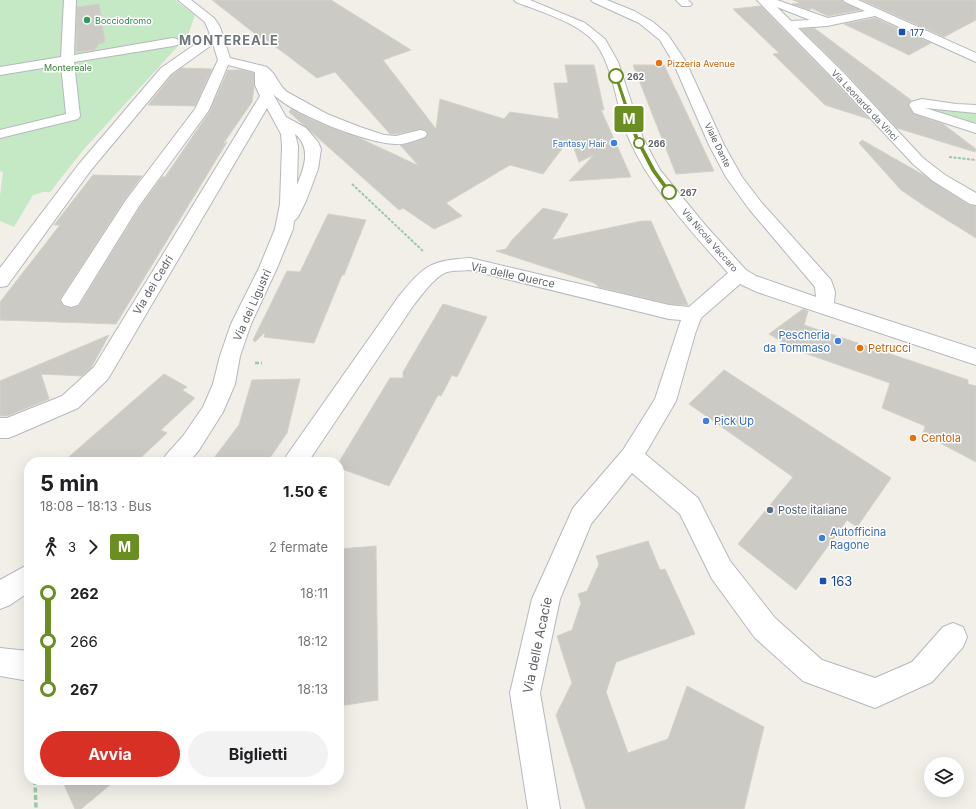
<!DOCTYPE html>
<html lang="it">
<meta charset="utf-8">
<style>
:root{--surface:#fff;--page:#f2f2f2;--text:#202124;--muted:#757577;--accent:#d93025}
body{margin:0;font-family:Inter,sans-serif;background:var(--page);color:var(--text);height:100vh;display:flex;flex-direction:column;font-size:15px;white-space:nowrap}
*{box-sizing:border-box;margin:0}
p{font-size:13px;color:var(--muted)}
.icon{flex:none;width:22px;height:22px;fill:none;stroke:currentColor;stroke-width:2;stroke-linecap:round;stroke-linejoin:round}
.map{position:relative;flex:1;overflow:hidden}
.sheet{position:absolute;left:24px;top:457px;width:320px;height:328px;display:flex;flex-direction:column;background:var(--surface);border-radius:16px;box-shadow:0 4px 16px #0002}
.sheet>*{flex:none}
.badge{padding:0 8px;border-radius:3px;font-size:14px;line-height:26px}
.buttons{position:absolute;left:924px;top:757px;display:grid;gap:8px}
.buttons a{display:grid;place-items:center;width:40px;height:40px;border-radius:50%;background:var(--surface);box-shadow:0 4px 16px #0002;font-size:20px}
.map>.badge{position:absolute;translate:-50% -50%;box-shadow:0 0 0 2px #fff}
.legs{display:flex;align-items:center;gap:6px;height:44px;padding:0 16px;font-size:13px}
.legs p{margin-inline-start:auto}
.summary{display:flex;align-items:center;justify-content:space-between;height:68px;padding:0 16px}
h1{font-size:22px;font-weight:700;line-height:30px}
.cta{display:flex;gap:8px;margin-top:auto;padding:8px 16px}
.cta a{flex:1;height:46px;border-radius:24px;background:var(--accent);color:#fff;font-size:16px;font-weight:700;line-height:46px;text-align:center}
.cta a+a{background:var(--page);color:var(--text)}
ul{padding:0 16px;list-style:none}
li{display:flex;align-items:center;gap:14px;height:48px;font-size:15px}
li i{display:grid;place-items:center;width:6px;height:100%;margin:0 5px;background:currentColor}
li i::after{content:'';width:10px;height:10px;margin:-5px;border:3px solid;border-radius:50%;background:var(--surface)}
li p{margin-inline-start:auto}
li:first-child i{background:linear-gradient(#0000 50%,currentColor 0)}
li:last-child i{background:linear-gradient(currentColor 50%,#0000 0)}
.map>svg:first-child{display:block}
</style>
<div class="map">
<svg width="976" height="809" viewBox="0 0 976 809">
<rect width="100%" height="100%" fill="#f1efe8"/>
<g fill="#c5e8c5">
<path d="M0,0H175L195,15L188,35L84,149L50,192H43L33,195L14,227L0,221V196L3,172L0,171Z"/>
<path d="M931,107L976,111V125L932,111L929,108Z"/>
</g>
<g fill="#cccac5" stroke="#d6d1c6">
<path d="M212,0H331L411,50L383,60L436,129L440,99L504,119L510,112L559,119L554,83H568L565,65H594L604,110H601L631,177L569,181L594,155L579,162L570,138L543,174L510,165L446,203L462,216L434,229L403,208L399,210L289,112L291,109L312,120L355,136L419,166L400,145L425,138L428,135L426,130L420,129L396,134H390L335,72L317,78L264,38L263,40Z"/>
<path d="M793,0H842L844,3L860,10L828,16L811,8L810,10L792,4L800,3Z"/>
<path d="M862,0H976V20L944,37Z"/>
<path d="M99,4L105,42L99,44L95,50L76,52L77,7Z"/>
<path d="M761,6L831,78L869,119L825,105L773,54L779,53L733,9Z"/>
<path d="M875,18L931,43L909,55L844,24Z"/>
<path d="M814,28L911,100L908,106L914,114L943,124L976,149L975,152L897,128L843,70L801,29Z"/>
<path d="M633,65H664L714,171L676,174Z"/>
<path d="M181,68L212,69L195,106L148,105L172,75Z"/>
<path d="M228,70H241L254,73V87L252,102L223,144L227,142L116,324L0,320V302L60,225H54L93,175L142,176L125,199L60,299L64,306L71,308L79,306L140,207L162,177H165L210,111Z"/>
<path d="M862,140L925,176L969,205L976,206V238L926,207L901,190L859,143Z"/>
<path d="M543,208L568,214L552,240L642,221H651L688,305L669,304L599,287L594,283L496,251L506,249L512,240Z"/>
<path d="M328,214L366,220L344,275H342L314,343L264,337L265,332L255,342L253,340L287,271L300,272Z"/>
<path d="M443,304L487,317L457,377L452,375L441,396L438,395L389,486L339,468V462L390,378H403V372Z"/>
<path d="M803,309L808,311L804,325L968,380V384L976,386V462L923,434L925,426L882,408L890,383L796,350L769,334Z"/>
<path d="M109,335L91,368L82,376L41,374L49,399L7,416H0V381Z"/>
<path d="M724,370L891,478L857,527L847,520L796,590L738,544L793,477L689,404Z"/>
<path d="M164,374L187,387L182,390L195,398L161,430L167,433L136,462H63Z"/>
<path d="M300,379L287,433L267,462H211L239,425L252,380Z"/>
<path d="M648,541L660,570L665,569L695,634L616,662L606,692L628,753L668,739L687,686L764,727L744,809H586L556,715L572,683L557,636L572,630L581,603L578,594L587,591L599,564L596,556Z"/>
<path d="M376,546L378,700L339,706V549Z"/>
<path d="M62,780H116L81,809H75Z"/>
</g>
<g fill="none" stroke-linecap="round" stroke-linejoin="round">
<g stroke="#b5b8bc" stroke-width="2">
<g id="minor">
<path d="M64,0H76L74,55L173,38L177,39L179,42L177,45L173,46L74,62L80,116L78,119L0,138V130L66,114L61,65L0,75V67L61,57Z"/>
<path d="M178,0H191L214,18L220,27L230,58L267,67L273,73L282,87L287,92L327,114L360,127L384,135L396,136L420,130L425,131L427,134L425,137C416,140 405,145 395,144C367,143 292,114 273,94L286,117L306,128L318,142L321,149L318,169L306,201L298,217L294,221L293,229L277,268L251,324L240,356L235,384L223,412L199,450L189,462H162L166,455L183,436L203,407L213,384L220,356L231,324L259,268L275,229L280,204L282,146L281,134L267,108L108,379L78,408L16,435L8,438H0V418H7L62,396L94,367L260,96L255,85V72L228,65L209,110L139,206L78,305L71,307L64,305L61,300L64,295L126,200L195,109L218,60L213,44L171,74L91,170L7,286L0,287V268L79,164L161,68L210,34L205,22ZM295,134C312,148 304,168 297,185L298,146Z"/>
<path d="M514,0H530L585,23L605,39L618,62L643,138L660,170L706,226L746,270L756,276L816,297L815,287L749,209L726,177L709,145L673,62L660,40L639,23L593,2L591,0H607L634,11L653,22L668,35L686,62L724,145L742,177L761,202L831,280L835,292L834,303L976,349V365L757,292L740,284L701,318L695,334L676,401L645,454L698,498L730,561L775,618L822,660L875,678L912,662L943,627L953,623L963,627L967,637L963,647L932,682L875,708L803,681L755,638L712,579L680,514L632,473L591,524L560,599L540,693L560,809H528L510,693L532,599L573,508L623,450L655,399L681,320L669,319L470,270C463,271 454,270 447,272C435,276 421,296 413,306L308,462H283L287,455L399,296C425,265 429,261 470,258L669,305L689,307L728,273C693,233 651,189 629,139C617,111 614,68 596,44C580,23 541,12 516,2Z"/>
<path d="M676,0H688L692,4L690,6H682Z"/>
<path d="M757,0H777L828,18L865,11L845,2L843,0H858L976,53V62L875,16L827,26L798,28L842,71L923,158L945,175L976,193V205L970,204L933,181L913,164L832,77ZM777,7L810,20L791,21Z"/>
<path d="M922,99L956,104L976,105V113L925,108L976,124V133L914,113L909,105L911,102Z"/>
<path d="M29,564V592L10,605L0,609V580Z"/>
<path d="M0,648L29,651V681L0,676Z"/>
</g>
</g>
<g stroke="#9cc7a9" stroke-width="2" stroke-dasharray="3 1.5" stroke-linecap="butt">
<path d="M949,157L976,160"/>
<path d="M352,184L423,251"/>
</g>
<path stroke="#9cc7a9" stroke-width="2.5" stroke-dasharray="4 2" stroke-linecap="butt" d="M255,363H262"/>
<path stroke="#9cc7a9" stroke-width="3.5" stroke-dasharray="5 2.5" stroke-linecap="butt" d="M35,780L36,809"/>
<use href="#minor" fill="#fff" fill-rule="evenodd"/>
</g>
<path fill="#6b8e23" stroke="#fff" d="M616,75L618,76L639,138L656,170L672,192L671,193H667L651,171L634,138L614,76Z"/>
<circle fill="#2e9e5b" stroke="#fff" stroke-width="1.5" cx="87" cy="20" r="4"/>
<g fill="#1a4fb4" stroke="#fff" stroke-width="1.5">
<rect x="898" y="28" width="8" height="8" rx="2"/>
<rect x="819" y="577" width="8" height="8" rx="2"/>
</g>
<g fill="#e8710a" stroke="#fff" stroke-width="1.5">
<circle cx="659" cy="63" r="4"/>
<circle cx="860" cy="348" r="4"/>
<circle cx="913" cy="438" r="4"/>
</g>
<g fill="#fff" stroke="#6b8e23" stroke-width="2">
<circle cx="616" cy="76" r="7"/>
<circle cx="639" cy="143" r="5"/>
<circle cx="669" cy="192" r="7"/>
</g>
<g fill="#3f7fe0" stroke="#fff" stroke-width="1.5">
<circle cx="614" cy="143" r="4"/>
<circle cx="838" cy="341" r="4"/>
<circle cx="706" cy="421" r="4"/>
<circle cx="822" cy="538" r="4"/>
</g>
<circle fill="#5c6f8a" stroke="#fff" stroke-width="1.5" cx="770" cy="510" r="4"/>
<g text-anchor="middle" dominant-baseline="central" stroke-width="3" stroke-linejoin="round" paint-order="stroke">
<g font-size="9" fill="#27864d" stroke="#fff" text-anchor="start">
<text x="95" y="20">Bocciodromo</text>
</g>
<g font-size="9" fill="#164399" stroke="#fff" text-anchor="start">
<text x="910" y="32">177</text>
</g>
<g font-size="9" fill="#c56008" stroke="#fff" text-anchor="start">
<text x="667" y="63">Pizzeria Avenue</text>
</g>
<g font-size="9" fill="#348238" stroke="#fff">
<text x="68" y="67">Montereale</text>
</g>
<g font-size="9" font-weight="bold" fill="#5f6368" stroke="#fff" text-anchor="start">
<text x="627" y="76">262</text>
<text x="648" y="143">266</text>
<text x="680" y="192">267</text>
</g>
<g font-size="9" fill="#5f6368" stroke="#fff">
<text transform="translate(865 105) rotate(47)">Via Leonardo da Vinci</text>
<text transform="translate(718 145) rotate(64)">Viale Dante</text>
<text transform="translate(710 240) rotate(49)">Via Nicola Vaccaro</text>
</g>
<g font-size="9" fill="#366cbe" stroke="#fff" text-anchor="end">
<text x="606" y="143">Fantasy Hair</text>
</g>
<g font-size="11" fill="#5f6368" stroke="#fff">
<text transform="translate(513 275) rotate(12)">Via delle Querce</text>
<text transform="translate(153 285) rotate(-59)">Via dei Cedri</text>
<text transform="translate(252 305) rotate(-66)">Via dei Ligustri</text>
</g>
<g font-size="11" fill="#366cbe" stroke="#fff" text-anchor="start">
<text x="830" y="335" text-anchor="end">Pescheria<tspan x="830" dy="13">da Tommaso</tspan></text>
<text x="714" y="421">Pick Up</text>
<text x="830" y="532">Autofficina<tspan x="830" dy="13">Ragone</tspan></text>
</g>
<g font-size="11" fill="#c56008" stroke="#fff" text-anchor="start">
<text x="868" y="348">Petrucci</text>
<text x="921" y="438">Centola</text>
</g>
<g font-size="11" fill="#4e5e75" stroke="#fff" text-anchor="start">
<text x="778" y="510">Poste italiane</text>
</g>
<g font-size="13" font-weight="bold" letter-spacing="1" fill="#70757a" stroke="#fff">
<text x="229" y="40">MONTEREALE</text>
</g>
<g font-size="13" fill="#164399" stroke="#fff" text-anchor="start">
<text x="831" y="581">163</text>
</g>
<g font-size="13" fill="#5f6368" stroke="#fff">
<text transform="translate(537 645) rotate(-78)">Via delle Acacie</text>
</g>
</g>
</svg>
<div class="buttons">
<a><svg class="icon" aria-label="layers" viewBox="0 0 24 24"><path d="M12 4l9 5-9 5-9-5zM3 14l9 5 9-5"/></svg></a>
</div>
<b class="badge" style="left:629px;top:119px;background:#6b8e23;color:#fff">M</b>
<section class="sheet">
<div class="summary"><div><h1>5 min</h1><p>18:08 – 18:13 · Bus</p></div><b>1.50 €</b></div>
<div class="legs"><svg class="icon" aria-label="walk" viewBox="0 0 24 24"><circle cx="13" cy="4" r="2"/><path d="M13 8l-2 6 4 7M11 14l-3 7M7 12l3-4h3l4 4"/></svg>3<svg class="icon" aria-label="forward" viewBox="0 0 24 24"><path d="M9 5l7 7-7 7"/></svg><b class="badge" style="background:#6b8e23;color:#fff">M</b><p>2 fermate</p></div>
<ul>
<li><i style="color:#6b8e23"></i><b>262</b><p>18:11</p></li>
<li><i style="color:#6b8e23"></i><span>266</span><p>18:12</p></li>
<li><i style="color:#6b8e23"></i><b>267</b><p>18:13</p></li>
</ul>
<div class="cta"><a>Avvia</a><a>Biglietti</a></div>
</section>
</div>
